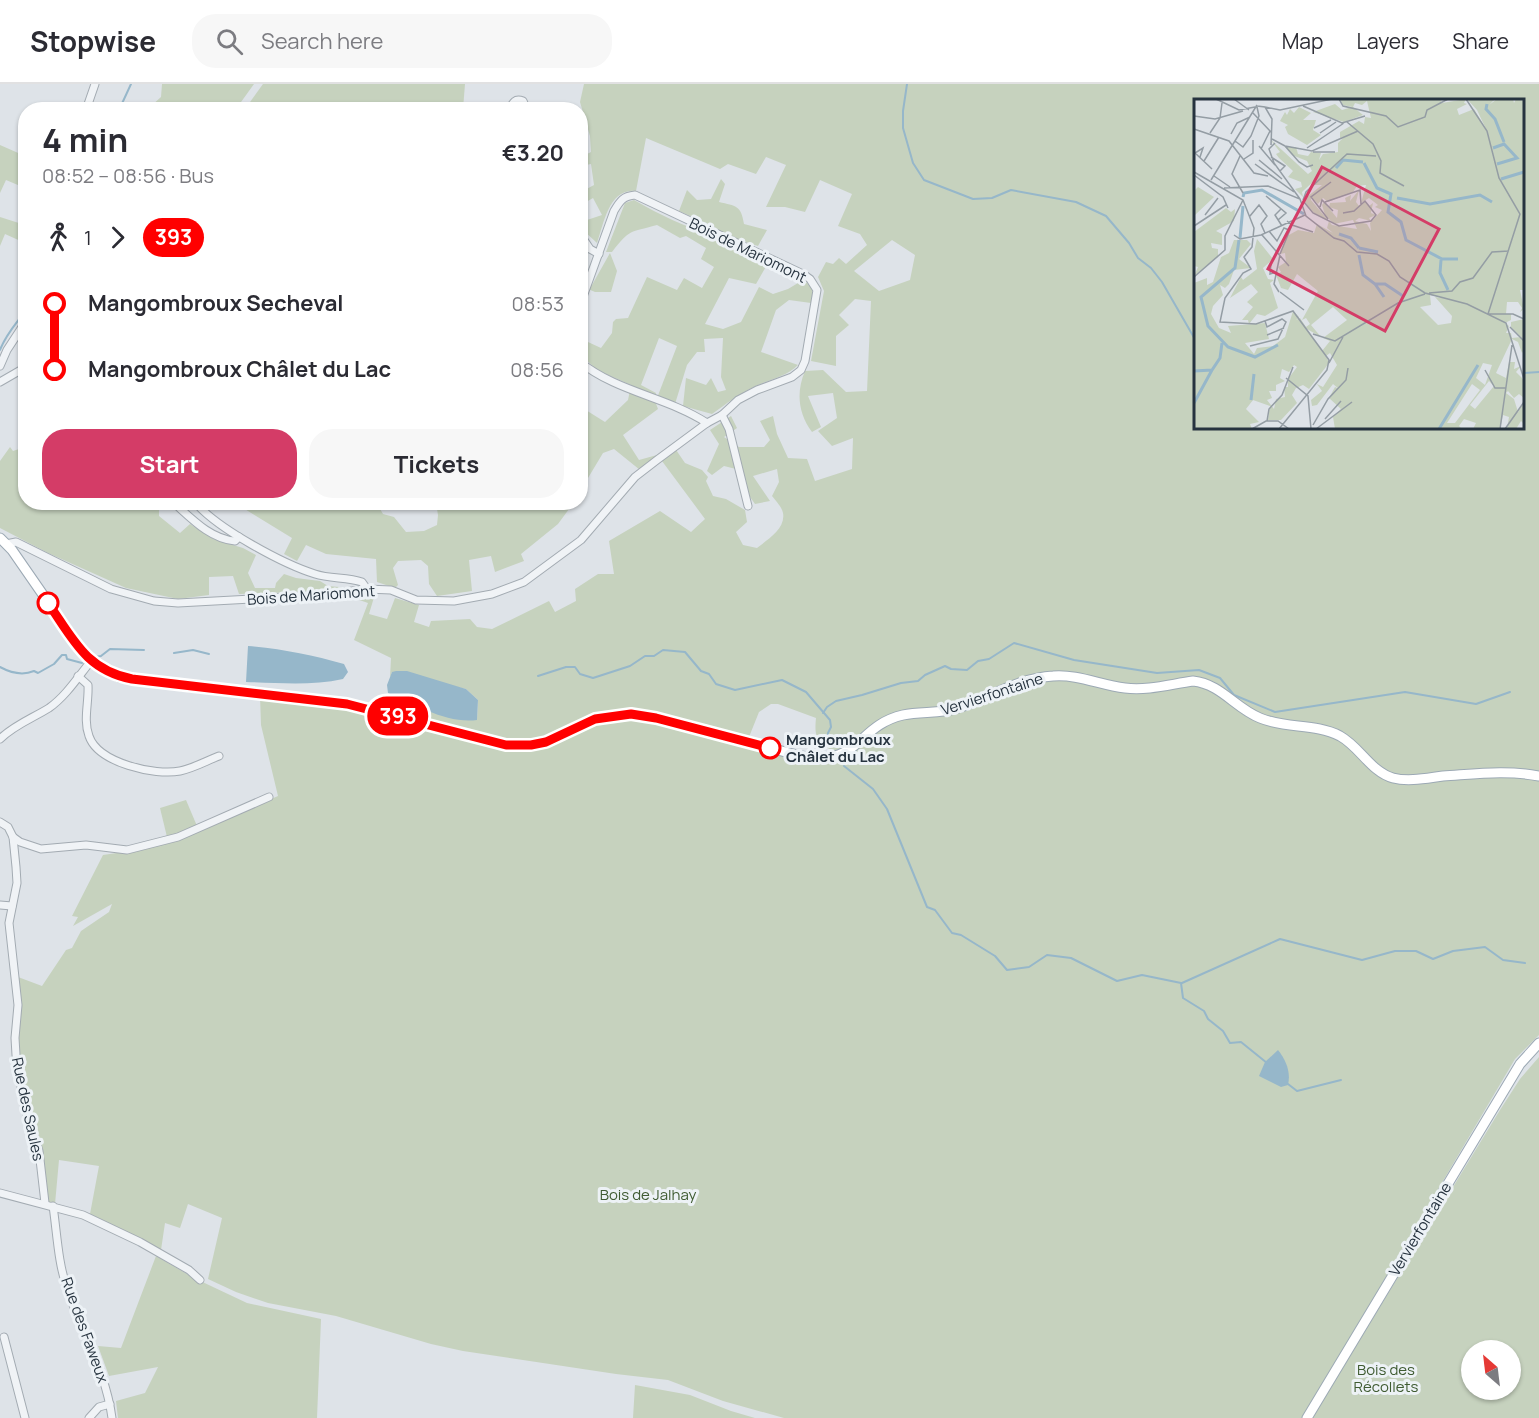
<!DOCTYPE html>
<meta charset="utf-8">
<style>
:root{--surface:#fff;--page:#f7f7f7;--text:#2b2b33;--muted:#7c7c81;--line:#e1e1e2;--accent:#d43c67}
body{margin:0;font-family:Manrope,sans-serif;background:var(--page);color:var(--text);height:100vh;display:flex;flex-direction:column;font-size:22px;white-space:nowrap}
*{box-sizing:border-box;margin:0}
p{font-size:20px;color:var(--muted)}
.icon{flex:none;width:33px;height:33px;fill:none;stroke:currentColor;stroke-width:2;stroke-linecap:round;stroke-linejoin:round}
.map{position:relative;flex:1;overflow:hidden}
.sheet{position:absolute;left:18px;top:18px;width:570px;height:408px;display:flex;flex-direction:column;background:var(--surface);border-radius:24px;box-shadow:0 2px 4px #0004}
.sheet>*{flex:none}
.badge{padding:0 12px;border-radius:20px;font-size:21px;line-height:39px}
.needle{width:39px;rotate:332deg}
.tools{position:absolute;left:1461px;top:1256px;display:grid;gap:12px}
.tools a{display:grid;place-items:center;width:60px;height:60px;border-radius:50%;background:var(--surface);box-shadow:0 2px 4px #0004;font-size:30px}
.map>.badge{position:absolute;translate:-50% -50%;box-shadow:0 0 0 3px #fff}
.legs{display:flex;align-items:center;gap:9px;height:66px;padding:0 24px;font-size:20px}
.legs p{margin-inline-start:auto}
.summary{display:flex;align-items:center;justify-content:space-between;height:102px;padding:0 24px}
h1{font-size:33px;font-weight:700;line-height:45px}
.primary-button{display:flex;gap:12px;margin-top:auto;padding:12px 24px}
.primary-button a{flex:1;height:69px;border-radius:24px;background:var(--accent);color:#fff;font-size:24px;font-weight:700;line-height:69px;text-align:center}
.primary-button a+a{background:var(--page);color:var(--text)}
ul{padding:0 24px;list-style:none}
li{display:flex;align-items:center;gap:21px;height:66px;font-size:22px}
li i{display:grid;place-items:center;width:9px;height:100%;margin:0 8px;background:currentColor}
li i::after{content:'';width:15px;height:15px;margin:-8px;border:4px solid;border-radius:50%;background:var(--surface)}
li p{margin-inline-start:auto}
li:first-child i{background:linear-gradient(#0000 50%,currentColor 0)}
li:last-child i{background:linear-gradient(currentColor 50%,#0000 0)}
header{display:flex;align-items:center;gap:36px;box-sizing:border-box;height:84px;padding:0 30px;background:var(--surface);border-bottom:2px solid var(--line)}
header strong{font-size:28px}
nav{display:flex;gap:33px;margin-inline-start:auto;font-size:21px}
.search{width:420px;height:54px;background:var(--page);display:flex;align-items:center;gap:15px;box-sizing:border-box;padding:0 21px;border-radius:24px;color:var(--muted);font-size:22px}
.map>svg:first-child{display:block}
</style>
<header>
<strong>Stopwise</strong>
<div class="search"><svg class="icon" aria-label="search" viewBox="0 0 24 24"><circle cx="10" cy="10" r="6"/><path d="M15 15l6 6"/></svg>Search here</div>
<nav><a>Map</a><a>Layers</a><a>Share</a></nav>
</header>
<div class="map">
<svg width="1539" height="1334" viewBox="0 0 1539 1334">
<rect width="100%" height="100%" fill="#dee3e8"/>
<g fill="#c6d2be" fill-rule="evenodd">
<path d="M162,0H254L236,25H125L129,20L150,23L161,13Z"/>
<path d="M263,0H465L463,25H245Z"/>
<path d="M584,0H1539V951L1515,975L1303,1334H784L723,1317L668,1296L616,1290L463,1267L431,1260L336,1232L268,1219L236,1208L208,1195L222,1134L188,1120L180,1144L165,1139L161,1166L90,1130L99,1082L59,1076L55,1120L47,1118L27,1020L19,968L18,893L42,902L66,866L72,864L81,847L109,828L112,820L73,842L78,833L72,832L103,771L150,764L180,755L278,712L261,641L260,611L388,628L389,609L432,628L477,636L478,616L466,605L392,588L390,594L391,574L354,556L368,519L333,507L239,510L233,492L209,493V511L178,515L126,504L48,469L0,444V377L10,363L13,367L25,363L26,418H133L143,422L144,419H159V432L180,449L190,440L213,455L243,464L256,471L248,489L255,504H275L276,499L284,490L296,494L320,497L328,502L362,505L375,510L369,530L387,535L395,514L419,521L414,538L429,543L431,537L470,535L477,543L492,545L549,517L555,528L576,517L575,505L598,490H614L609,457L660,427L691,448L705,435L659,373L640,386L614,365L603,369L585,399L581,395V323L605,338L628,316L631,301L597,286L581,271V216L585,223L588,258L601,264L612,249L613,238L616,235L628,234L647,193L677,206L684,194L702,204L714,183L701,175L706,164L686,152L680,154L657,141C629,149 631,144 612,168H606L625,119L634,116C659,130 685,144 713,150L715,143L679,127L687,106L697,116L711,115L721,95L725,100L719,118C736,122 741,121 744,140L767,146L758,162L730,153C735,167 754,173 768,179L756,200L729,194L705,240L723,245L741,238L759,203L773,210L788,205L803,196L811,202L813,210L811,219L789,216L776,226L761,268L798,281C786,293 770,295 756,302C740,309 726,320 712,330L683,322L686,294L706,301L711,294L718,308L726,306L721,293L723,254L704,255L705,268H697L687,281L675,320L657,314L677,262L659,254L641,301L656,309L655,317L658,325L623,351L639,376L657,371L672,360L685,379L702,386L708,393L706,397L713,412L726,415L745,426L747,438L736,448L743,461L757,464C767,456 786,445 783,429C782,423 775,416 772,412L779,398L777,385L753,392L770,417L755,420L738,396L736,385L724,382L712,391L707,387L719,360L710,346L731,332L737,344L724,353L739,363H764L770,356L760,337L773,332L777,350L788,374L807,375L815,397L852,385L853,354L832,362L818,347L837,334L833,309L808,312L821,343L812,348C798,329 796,308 805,287L823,286L846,308L867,307L871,217L855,215L839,231L849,241L836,252V282L811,277L824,207L818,193L826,178L833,180L839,174L846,180L867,161L860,150L838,142L852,110L820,96L805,128L785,123H766L786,81L766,73L756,90L728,80L720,85L646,54L636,107C609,104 604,139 597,159L583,146L584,137L602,131L593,114L581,121V108L594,101L591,80L581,82V73L591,68L590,52L580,18ZM1196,16H1522V344H1196ZM892,156L915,171L910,196L879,207L854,187ZM771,620H778L816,634C814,654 817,657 834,668C805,674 777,661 749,653L759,628Z"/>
<path d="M0,61L25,72V104L6,96L0,109Z"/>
<path d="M0,133L25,141V159L5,150L0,162Z"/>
<path d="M580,166L588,175L584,198L592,201L610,169L617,187L611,208H595L581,202Z"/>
<path d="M25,168V218L20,197L19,174Z"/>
<path d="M352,418L364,423H379L383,430L394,433L406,448L424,447L437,441L438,431L436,419L570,418L572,421L558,440L521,470L524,477L495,488L491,472L469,476L472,507L437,512L429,500L428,482L421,476L398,477L393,484L398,501L395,504L377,498L376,475L326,470L306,461L297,477L284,470L292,454L235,419Z"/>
<path d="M186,716L197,742L167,753L160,724Z"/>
<path d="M1539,973V1334H1312L1500,1026L1520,995ZM1472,1266H1510V1305H1472Z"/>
<path d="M156,1172L194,1194L247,1219L321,1235L317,1334H118L116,1317L145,1309L158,1283L109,1292L98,1262L121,1264Z"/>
<path d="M635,1301L690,1311L731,1327L755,1334H633Z"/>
</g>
<g fill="#96b7ca">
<path d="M248,562C282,565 312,571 344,580L348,588L343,595C312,602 279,599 246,598Z"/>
<path d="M396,587H407L466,605L478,616L477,636C447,640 416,621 388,609L387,601L392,588Z"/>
<path d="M1278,966C1286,976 1291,988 1288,1001L1281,1003L1259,992L1265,978Z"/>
</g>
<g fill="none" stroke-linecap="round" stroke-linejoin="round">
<g stroke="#96b7ca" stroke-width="2">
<path d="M907,0L903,27V44L913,79L924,96L973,115L992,114L1011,106L1076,118L1106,132L1129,159L1138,174L1151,184L1162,198L1196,257"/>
<path d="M119,26L131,0"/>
<path d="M0,266C6,250 16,240 26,226"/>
<path d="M1522,289L1539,288"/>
<path d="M174,569L193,566L209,570"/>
<path d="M95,573L101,572L110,565L144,566"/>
<path d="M0,583C11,589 22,592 34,587L38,589L54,580L62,571H66L67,575L82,579"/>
<path d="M538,592L566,583H575L580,590L593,594L630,582L645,572H654L663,566L685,568L701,587L709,590L716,600L735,606L782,596L806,608L830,636L831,643L828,649L827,657L836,663"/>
<path d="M823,629L827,623L836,617L862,611L901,599L918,597L925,591L945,582L951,585L967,586L978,577L989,575L1014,559L1074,576L1157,589L1199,586L1220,594L1234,611L1275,628L1405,608L1476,620L1510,608"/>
<path d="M844,682L873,705L887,725L927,823L935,826L952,849L961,851L995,872L1007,886L1029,883L1047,871L1071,874L1117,897L1142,891L1181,899L1183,914L1204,927L1208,935L1223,947L1230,959L1241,958L1267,979"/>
<path d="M1182,899L1280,855L1362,876L1395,867H1416L1433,875L1453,867L1485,863L1503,876L1525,879"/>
<path d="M1288,1000L1297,1007L1341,996"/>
</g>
<g stroke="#a3abb2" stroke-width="9">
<g id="minor">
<path d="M86,26L95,0"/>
<path d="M509,26C513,18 515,14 523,17L527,26"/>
<path d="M580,150L590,165L599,170"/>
<path d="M580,278C617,308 667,313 707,339"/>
<path d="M0,282L7,266L26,237"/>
<path d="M0,298L26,283"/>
<path d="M722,331L729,345L748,422"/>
<path d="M173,418C191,434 210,455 235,457L239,453"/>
<path d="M195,418C216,444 283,480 315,490C330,495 347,493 362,498L367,505"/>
<path d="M6,460L16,458L111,505L154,517L178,519L322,511L367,505L391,506L416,516L454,517L492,510L524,498L581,456L635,393L657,376L707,339L722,331L738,316L757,306L792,293L801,286L805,277L817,206L810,195L803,190L635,111C623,112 620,117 614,127L580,221"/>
<path d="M78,592L88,601C89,618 83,636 89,652C98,679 155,692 180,687C194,684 206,677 219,672"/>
<path d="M0,655C14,641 33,634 49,624C66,612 78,593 91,577"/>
<path d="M0,738L8,743L13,753L16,783L17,799L9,839L18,921L15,954L16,971L24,1021L39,1067L45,1119"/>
<path d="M13,753L20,758L41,765L86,761L127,766L178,753L269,713"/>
<path d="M0,821L12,822"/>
<path d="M0,1109L83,1131L140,1158L189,1186L200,1196"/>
<path d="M53,1122C57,1149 58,1179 67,1204C81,1248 106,1287 112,1334"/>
<path d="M4,1253L25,1334"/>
<path d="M89,1334L99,1323L110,1320"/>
</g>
</g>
<g stroke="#9ca9b4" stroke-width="11">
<g id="major">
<path d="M0,454L12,466L84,570L99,583L119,593L184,602L347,620L506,661H531L546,658L595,635L631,630L656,634L797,671C861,685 855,642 903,631C921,627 940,630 958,624C990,614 1018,594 1053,592C1078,590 1100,601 1125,604C1147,607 1171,600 1193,597C1221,600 1235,624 1260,634C1286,645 1315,639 1340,652C1360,663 1371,688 1393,694C1409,698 1427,694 1443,692C1476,690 1507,686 1539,692"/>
<path d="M1307,1334L1520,980L1539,959"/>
</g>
</g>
<use href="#minor" stroke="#f0f3f6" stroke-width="7"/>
<use href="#major" stroke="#fff" stroke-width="9"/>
</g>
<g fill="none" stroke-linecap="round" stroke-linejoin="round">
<g stroke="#fff" stroke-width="14">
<path id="line-1" d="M48,519C73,555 86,586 132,595L347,620L506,661H531L546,658L595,635L631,630L656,634L770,664"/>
</g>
<use href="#line-1" stroke="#f00" stroke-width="9"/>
</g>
<g fill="#fff" stroke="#f00" stroke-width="3">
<circle cx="48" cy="519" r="10"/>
<circle cx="770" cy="664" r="10"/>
</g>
<g text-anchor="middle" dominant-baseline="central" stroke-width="6" stroke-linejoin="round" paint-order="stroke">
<g font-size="15" fill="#26333f" stroke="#edf2f6">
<text transform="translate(748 166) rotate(26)">Bois de Mariomont</text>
<text transform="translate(311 511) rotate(-4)">Bois de Mariomont</text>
<text transform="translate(992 610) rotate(-18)">Vervierfontaine</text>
<text transform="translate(28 1025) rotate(78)">Rue des Saules</text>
<text transform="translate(1420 1145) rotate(-59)">Vervierfontaine</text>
<text transform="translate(85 1246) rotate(70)">Rue des Faweux</text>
</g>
<g font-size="15" font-weight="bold" fill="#26333f" stroke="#edf2f6" text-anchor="start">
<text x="786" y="655">Mangombroux<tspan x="786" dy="17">Châlet du Lac</tspan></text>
</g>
<g font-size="15" fill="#405c33" stroke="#edf2f6">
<text x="648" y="1110">Bois de Jalhay</text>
<text x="1386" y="1285">Bois des<tspan x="1386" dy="17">Récollets</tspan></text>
</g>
</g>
<g transform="translate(1194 15)">
<rect width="330" height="330" fill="#dee3e8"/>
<path d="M146,0H246L248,4L272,0L270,4L273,5L263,10L265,16L280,10L292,30L283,11L273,0H301L295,6L303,0H319L320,4L322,0L330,2V191H326L330,210L326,213L328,209L324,203H313L312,215H317V221L311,224L315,227L312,234H317L318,239L327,238L317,228V223L330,220V251L328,254L324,243L318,240L302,274L312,279L315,263H321L320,270L327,267L322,273L330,281V299L325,295L320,299L314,292L312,294L320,300L324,313L330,304V325L327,322L322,330H313L315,318L309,316L306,330H279L282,324L270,320L265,327L268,330H141L139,318L147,310L135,299L141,288L145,290L139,285L123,306L118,307L117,301L128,292L123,285L129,288L143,266L136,254L132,257L135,264L115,290L109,286L102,289L98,296L103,304L87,321H74L76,307L59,301L52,310L65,323L56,325L58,330H0V184L13,179V186L19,183L27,158L35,154L40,141H53L57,145L45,160L57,169L40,171L35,185L31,189L26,186L29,196L19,207L17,215L25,229L37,234L34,227L71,224L75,240L51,244L60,255L63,249L79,247L91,238L99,212L105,218L102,221L106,219L112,228L116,225L112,219L108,221L124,192L103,175L94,191L87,189L82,176L87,173L84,168L92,163L91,154L86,155L93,137L104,131L120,134L123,125L139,134L133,129L135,122L120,114L109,101L128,86H121L122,80L108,93L109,98L101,90L108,88L107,83L94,78L99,72L85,59L82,55L86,53L76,40L114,75L118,72L113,62L98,56L91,48H102L104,55L114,57L117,53L127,54L125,61L129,55L144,53V44L150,38L146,39V33L165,22L170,25L171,18L177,19L173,2L168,6L161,4L159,8L169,16L150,23L119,13L141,5L148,11L158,8L149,6ZM172,86L167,104L175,99L184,106L181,108L188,111L176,124L177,132L173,125L161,122L165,119L177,122L175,119L182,116L177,114L179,104L175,107L171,102L165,107L162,103L165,91L156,102L157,96L151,99L152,103L136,104L135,108L144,111L143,119L130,103L128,106L131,116L140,125L159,121L163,130L138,126L117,101V98L124,105L129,99L134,103L159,93L163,87ZM236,196L255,200L241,198L258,217L257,224L244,226L226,208L237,206ZM139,208L153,221L129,239L136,242L128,252L113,230L127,238L117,226ZM289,264L298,266L291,286L282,279ZM100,266L103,268L94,280V288H90L91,298L82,300L80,310L73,301L78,299L75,292H82V286L91,282L86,279L88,270L95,273ZM295,282L300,287L281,310L276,306ZM278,285L286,291L261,324H253ZM105,8L117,14L109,21H122L119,31L127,36L113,46L94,35L91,28L94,26L86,22L91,13L93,16L96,10L100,14ZM4,88L20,98L1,116L0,122V92ZM32,109L37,113L41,110L40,122L22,132L28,135V146L17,144L18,149L24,150V158L0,177L4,168L0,167V133ZM63,140L79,160L69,169L74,180L80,181L76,184L84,209L71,217L63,215L55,225L54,221H48L59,208L53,203L64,193L57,185L36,199L47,178L49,181L63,170L60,152Z" fill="#c6d2be" fill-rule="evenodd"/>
<path fill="none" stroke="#96b7ca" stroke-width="3" d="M293,5L292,10L301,20L310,43M299,49L310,45L323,59L303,65M170,64L183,89L197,95L194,113L207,123L212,141L248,160H264M142,69L149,61L169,63M307,80L330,73M49,98L50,94L68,91L110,115M203,99L236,105L286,96L298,103M145,135L157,139L165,149M46,139L49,107M45,141L41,169L7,198L14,227L34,248L61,258L84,246M165,149L184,153M165,156L169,176L181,185L190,198M247,161L246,174L254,191M181,185H191L209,197M0,272L18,271L26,259L28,244M57,301L60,275M0,304L18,271M245,330L284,266"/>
<path fill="none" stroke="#949da4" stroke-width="1.5" d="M22,0L45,11L61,8M40,0L55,11M145,0L149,7L192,17L204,28L231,18L233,11L254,0M272,0L293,32L305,79L326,115L294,215H319L330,220M63,7L71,8L78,20L77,46M109,7L148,24L171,17M71,8L86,11L138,0M59,14L77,33M0,17L21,20L49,12M153,23L179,45L187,62L186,74L210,87M120,29L137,21M0,30L35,42L60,74L74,77M16,34L26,19L28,4M126,34L142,23M37,35L43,24L56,18M78,40L91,47L118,52L164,32M41,42L49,48L57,37L65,17L63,8M81,44L75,50L80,64L106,100M65,47L81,66M91,47L105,63L113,68L119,66M113,49L150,24M67,50L76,32M0,53L18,70M119,53H141M1,54L9,49L6,58M46,57L38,75L49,94M77,58L91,67L86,72M50,60L59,54V41M65,61L88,80M10,62L25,38M61,65L100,93M0,73L49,101L60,129L58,148L50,158L57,170L49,174L31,199L26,223L62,225L99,212L135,261L133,271L85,330M0,76L29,98L34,109M20,77L36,88M17,81L63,6M30,89L74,87L106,100L112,117L140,139L150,142L163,153L183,155L195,162L206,178L231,194L273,205L312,224L330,280M72,97L92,114L84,121M109,101L112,93L153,55L182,57M110,103L119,114L145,127L177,122L182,116L171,102L160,112L149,114M131,103L166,91L167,105M126,108L128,101L139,112M87,110L81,116L88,127M11,116L24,99M56,117L65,106L73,117L67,125L71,134M134,120L117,98L137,83M98,126L119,133M0,127L32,106M75,132L83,142L90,129L95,131M40,136L46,140L67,136L111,116M68,136L95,167M86,155L98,126L93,122M77,164L76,175L83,173M0,178L31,151V137L49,101M85,193L80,185L86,156M86,193L110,211M235,194L258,192L266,183L279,179L298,153L315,152M316,228L330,242M119,235L141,242L204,204L231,195M73,236L90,229M56,247L84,240L92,223L88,220L73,228L71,222M135,264L149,238M291,271L301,289H312M92,279L114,297L117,330M131,320L147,302M73,322L75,310L88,296L99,268M119,326L134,300L152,281L154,269M58,330L72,322H84L95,330M122,330L158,303M306,330L318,246M311,330L330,303"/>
<path fill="#d43c67" fill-opacity="0.15" stroke="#d43c67" stroke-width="3" d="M128,68L245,130L191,232L74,170Z"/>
<rect width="330" height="330" fill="none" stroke="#26333f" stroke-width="3"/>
</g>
</svg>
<div class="tools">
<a><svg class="needle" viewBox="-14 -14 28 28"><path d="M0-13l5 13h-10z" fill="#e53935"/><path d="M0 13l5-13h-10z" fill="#7c7c81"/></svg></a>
</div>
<b class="badge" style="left:398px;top:632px;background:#f00;color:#fff">393</b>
<section class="sheet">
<div class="summary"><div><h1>4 min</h1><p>08:52 – 08:56 · Bus</p></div><b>€3.20</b></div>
<div class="legs"><svg class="icon" aria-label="walk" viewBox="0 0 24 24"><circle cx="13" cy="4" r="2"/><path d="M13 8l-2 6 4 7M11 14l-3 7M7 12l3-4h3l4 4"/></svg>1<svg class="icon" aria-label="forward" viewBox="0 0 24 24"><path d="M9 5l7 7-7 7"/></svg><b class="badge" style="background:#f00;color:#fff">393</b></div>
<ul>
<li><i style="color:#f00"></i><b>Mangombroux Secheval</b><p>08:53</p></li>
<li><i style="color:#f00"></i><b>Mangombroux Châlet du Lac</b><p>08:56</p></li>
</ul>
<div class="primary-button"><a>Start</a><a>Tickets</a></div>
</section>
</div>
